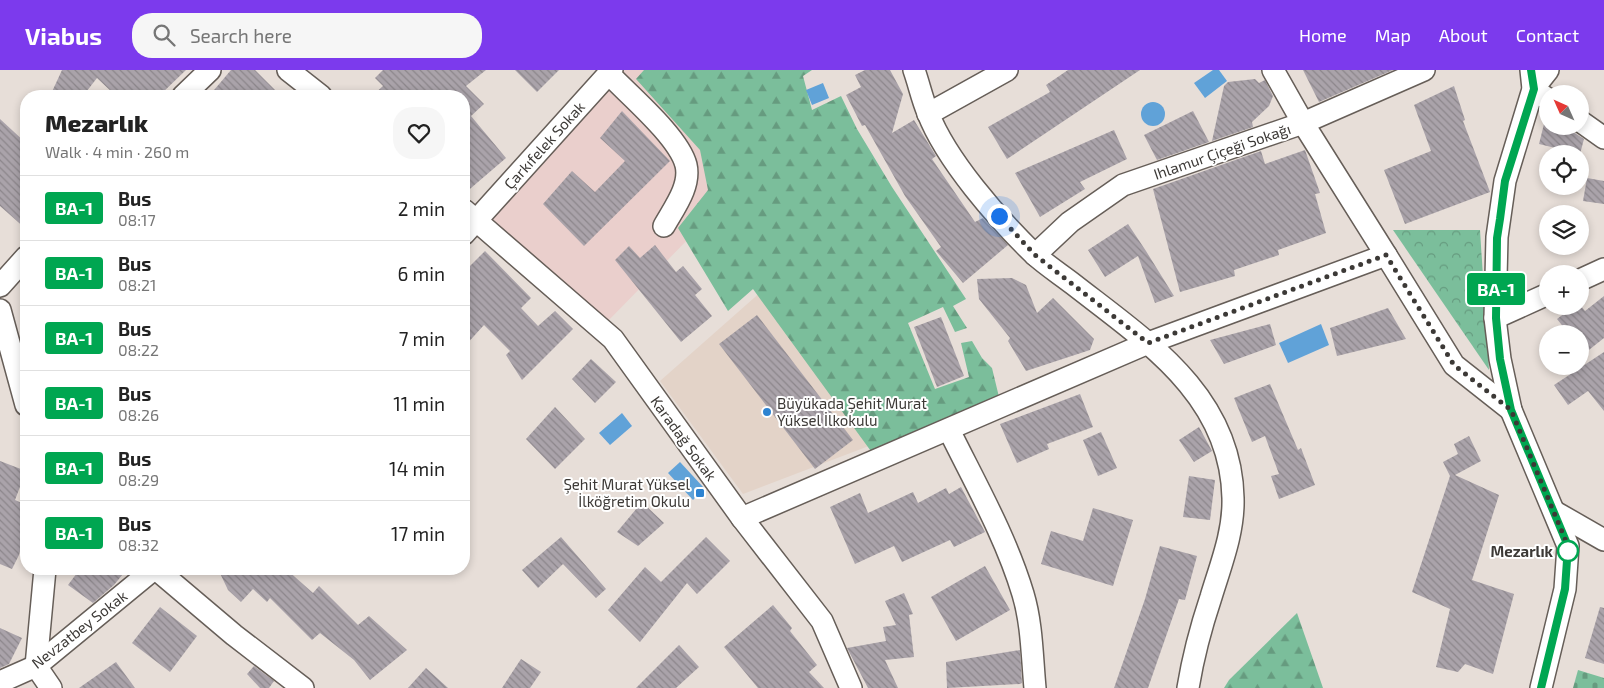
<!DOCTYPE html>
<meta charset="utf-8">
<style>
:root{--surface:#fff;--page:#f6f6f6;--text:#222;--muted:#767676;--line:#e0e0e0;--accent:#7c3aed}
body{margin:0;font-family:"Exo 2",sans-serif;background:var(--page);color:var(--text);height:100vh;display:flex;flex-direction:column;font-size:19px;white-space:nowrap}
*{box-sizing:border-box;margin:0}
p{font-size:16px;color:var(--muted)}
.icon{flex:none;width:28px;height:28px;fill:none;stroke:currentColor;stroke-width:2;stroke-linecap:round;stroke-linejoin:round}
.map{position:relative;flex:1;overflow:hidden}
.side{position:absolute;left:20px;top:20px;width:450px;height:485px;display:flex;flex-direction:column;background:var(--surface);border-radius:20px;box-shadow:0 2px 8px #0003}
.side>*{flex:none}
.badge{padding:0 10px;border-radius:4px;font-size:18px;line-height:32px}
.needle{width:32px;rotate:315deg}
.fabs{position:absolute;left:1539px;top:15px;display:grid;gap:10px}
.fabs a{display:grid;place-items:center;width:50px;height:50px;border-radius:50%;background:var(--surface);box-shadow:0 2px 8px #0003;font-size:25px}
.you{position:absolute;width:25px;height:25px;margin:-12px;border:4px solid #fff;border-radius:50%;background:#1a73e8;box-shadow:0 0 0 8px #1a73e833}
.map>.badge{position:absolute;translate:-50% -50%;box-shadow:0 0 0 2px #fff}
.round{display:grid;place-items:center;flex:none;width:52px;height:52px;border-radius:20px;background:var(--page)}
.head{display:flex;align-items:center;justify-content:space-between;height:85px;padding:0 25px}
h1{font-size:24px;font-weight:800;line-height:38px}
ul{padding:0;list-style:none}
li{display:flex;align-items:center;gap:15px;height:65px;padding:0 25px;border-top:1px solid var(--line)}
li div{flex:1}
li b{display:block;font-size:19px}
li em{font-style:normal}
li .badge{min-width:55px;font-weight:700;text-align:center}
header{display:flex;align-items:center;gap:30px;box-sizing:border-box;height:70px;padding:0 25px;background:var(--accent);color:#fff}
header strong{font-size:24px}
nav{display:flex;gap:28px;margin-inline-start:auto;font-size:18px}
.search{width:350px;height:45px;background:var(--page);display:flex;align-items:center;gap:12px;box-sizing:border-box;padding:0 18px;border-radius:20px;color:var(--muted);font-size:19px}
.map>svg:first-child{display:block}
</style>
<header>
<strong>Viabus</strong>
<div class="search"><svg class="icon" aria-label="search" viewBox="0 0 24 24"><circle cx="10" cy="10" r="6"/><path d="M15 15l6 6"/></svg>Search here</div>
<nav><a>Home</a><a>Map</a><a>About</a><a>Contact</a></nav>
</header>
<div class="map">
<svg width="1604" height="618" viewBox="0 0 1604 618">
<defs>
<pattern id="forest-firs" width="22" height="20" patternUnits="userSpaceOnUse" patternTransform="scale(1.25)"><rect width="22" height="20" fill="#7bbe9b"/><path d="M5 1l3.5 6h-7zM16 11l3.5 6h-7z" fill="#669b7f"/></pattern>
<pattern id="cemetery-stones" width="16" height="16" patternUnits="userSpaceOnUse" patternTransform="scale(1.25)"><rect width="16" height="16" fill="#7bbe9b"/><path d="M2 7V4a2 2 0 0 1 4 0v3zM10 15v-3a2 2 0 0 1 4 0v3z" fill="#669b7f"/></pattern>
<pattern id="park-crowns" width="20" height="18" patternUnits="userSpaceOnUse" patternTransform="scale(1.25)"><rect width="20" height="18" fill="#7bbe9b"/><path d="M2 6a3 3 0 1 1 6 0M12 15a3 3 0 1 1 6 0" fill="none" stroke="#669b7f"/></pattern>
<pattern id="building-back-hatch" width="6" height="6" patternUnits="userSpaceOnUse" patternTransform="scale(1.25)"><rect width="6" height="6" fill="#aaa3aa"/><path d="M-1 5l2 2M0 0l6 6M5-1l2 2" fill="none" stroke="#8c868b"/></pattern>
</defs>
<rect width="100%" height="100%" fill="#e7ded8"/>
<path fill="#e3d3c8" d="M763,220L874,374L743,424L660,311Z"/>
<path fill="#eacfcc" d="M625,0H644L745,111L607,252L483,152Z"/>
<g fill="url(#forest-firs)">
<path d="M644,0H812L803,6L812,40L841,26L857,59L892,117L966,229L953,236L967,258L955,262L943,237L908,253L935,319L969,307L961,273L972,271L982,288L992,298L999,327L873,384L753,219L728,241L678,158L708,120L700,80L636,9Z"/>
<path d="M1297,543L1323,618H1224L1229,610Z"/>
</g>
<path fill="url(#cemetery-stones)" d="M1578,600L1604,608V618H1573Z"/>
<path fill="url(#park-crowns)" d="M1393,160H1480L1489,300Z"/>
<g fill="#60a2d8">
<path d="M1213,0H1219L1227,11L1205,28L1194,13Z"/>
<path d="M823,13L829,28L812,35L806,20Z"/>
<circle cx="1153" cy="44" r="12"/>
<path d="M1321,254L1329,275L1288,293L1279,273Z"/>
<path d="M622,343L632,356L610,375L599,363Z"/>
<path d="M680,392L704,418L693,430L668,403Z"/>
</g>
<g fill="url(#building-back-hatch)">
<path d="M62,0H186L159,26H116L97,8L83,26H50Z"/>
<path d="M231,0H255L281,26H209Z"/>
<path d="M383,0H486L466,16L484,34L471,46L506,88L464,124V26H372L383,16L375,8Z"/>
<path d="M515,0H559L537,22Z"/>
<path d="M865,0H890L903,24L892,63L914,50L936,86L932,89L975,152L983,148L1008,175L963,213L936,181L941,177L905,126L865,55L862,56L846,25L861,17L855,5Z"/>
<path d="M1068,0H1140L1007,89L988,57L1050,22L1046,15Z"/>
<path d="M1303,0H1393L1319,32Z"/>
<path d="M1255,9L1259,13L1265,10L1273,26L1269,36L1252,52L1253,57L1212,71L1224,16L1228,12Z"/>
<path d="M1454,16L1465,50L1463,51L1490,122L1405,154L1384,100L1431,81L1414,35Z"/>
<path d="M622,41L670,91L584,176L543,134L572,101L595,122L625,91L600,68Z"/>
<path d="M1193,41L1209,72L1157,90L1144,65Z"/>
<path d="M0,49L26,73V159L0,136Z"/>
<path d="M1544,54L1573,62L1584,69L1580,84L1539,74Z"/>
<path d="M1114,60L1127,89L1080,112L1085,119L1040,147L1015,103Z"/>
<path d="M1305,80L1320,123L1315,124L1326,163L1278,180L1279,185L1234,200L1235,206L1180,222L1153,119L1261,81L1265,94Z"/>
<path d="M1587,108L1604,111V134L1583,131Z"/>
<path d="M1128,154L1146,181L1174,226L1155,233L1138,186L1105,207L1088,180Z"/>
<path d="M655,175L676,202L683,196L702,219L695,225L712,246L681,272L615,190L629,176L640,188Z"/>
<path d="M485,181L531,228L521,238L538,256L555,241L573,259L522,310L506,285L510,281L484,255L464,277V202Z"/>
<path d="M1012,208L1026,215L1037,243L1053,228L1094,269L1090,280L1026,301L1008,271L1010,268L979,229L977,209Z"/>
<path d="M1604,226V268L1580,287V264H1569L1557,249L1574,236L1580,235L1585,241Z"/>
<path d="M1388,238L1406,269L1337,286L1330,258Z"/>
<path d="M757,245L853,370L815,399L719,274Z"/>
<path d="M941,247L964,306L937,317L914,257Z"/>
<path d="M1270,254L1276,275L1224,294L1210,270Z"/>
<path d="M1604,282V341L1588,321L1568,335L1554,315Z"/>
<path d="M591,289L616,312L595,333L572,309Z"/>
<path d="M1270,314L1298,380L1301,378L1315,415L1279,429L1271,406L1279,404L1265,366L1252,372L1234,328Z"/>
<path d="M1080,324L1093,357L1047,374L1049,379L1017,393L1000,354Z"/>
<path d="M555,337L585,369L555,399L526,369Z"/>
<path d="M1199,357L1212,381L1194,392L1179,370Z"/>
<path d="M1101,362L1117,398L1098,406L1083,370Z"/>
<path d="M1469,366L1481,391L1455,405L1499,425L1472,510L1514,524L1493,604L1465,594L1458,602L1436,597L1450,539L1412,522L1450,406L1443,392L1458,384L1454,374Z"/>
<path d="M0,391L26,401L15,430L26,435V460L19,485L12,499L0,494Z"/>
<path d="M1189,406L1215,410L1210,450L1183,447Z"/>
<path d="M961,417L985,462L954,477L950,470L902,492L894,476L855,494L830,437L860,423L868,443L913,422L918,433L946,418L949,424Z"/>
<path d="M642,432L664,453L638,476L617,462Z"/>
<path d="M1093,438L1133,450L1113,516L1041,494L1051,461L1083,471Z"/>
<path d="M561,467L606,519L596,528L563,494L538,518L522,500Z"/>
<path d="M706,467L730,491L697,524L687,513L640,572L608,540L645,497L661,512Z"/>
<path d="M1160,476L1197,486L1185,530L1179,529L1148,618H1114L1145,529Z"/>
<path d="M985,496L1010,540L956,571L931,527Z"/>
<path d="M80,499H127L114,515L93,533L68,515Z"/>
<path d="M218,499H286L313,523L319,516L358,555L369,546L407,580L370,610L354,590L320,563L312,570L270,528L267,532L253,519L241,532L228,520Z"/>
<path d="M904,523L913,544L909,545L914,587L885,590L898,618H868L847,578L886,571L883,557L896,555L885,531Z"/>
<path d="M773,535L792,558L790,561L817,595L809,602L824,618H758L724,577Z"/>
<path d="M160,537L197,566L170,602L132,573Z"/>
<path d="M1600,537L1604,538V594L1585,588Z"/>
<path d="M0,558L22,568L9,594L0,598Z"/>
<path d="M679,575L699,597L676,618H636Z"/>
<path d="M1020,580L1022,613L1020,614L947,618L946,592Z"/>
<path d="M521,589L541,602L530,618H502Z"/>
<path d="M116,592L135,618H79Z"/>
<path d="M254,596L274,611L269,618H260L247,604Z"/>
<path d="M426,598L448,618H408Z"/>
</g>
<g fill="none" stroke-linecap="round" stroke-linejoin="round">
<g stroke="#665e58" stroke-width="24">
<g id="minor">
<path d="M288,0L321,26"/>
<path d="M914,0C919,14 922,29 928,43C946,90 998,149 1034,184C1046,195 1060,204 1073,214C1146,271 1231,325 1233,428C1234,462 1221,494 1211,527C1201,557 1193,587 1188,618"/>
<path d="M1531,0L1533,19L1505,111L1497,167L1495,248L1500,289L1511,340L1568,476L1565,519L1541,618"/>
<path d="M609,4C629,25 679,67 686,95C691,116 674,138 664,156"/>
<path d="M183,26L210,0"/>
<path d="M1548,29L1533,19L1548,0"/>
<path d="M928,44L1007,0"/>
<path d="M1580,51L1604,68"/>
<path d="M464,140L613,269L742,448L822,551L851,618"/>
<path d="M464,164L612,0"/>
<path d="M1035,185L1070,152L1123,115L1303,53L1424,0"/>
<path d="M1386,185L1454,295L1511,340"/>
<path d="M1580,210L1604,199"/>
<path d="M0,216L26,187"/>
<path d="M0,240L26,335"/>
<path d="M1495,248L1548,224"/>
<path d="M949,360C975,413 1006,467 1023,524C1032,554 1032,586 1035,618"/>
<path d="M1555,442L1604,470"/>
<path d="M742,448L1148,273L1386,185L1303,53L1273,0"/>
<path d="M156,499L234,565L303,618"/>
<path d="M36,596L45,499"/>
<path d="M36,596L51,618"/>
<path d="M0,612L36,596L154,499"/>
</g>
</g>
<use href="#minor" stroke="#fff" stroke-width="21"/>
</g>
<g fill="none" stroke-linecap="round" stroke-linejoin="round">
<g stroke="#fff" stroke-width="11">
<path id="line" d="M1531,0L1534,19L1505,111L1500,149L1497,168L1496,248L1500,289L1511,340L1568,476L1565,519L1541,618"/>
</g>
<use href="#line" stroke="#00a651" stroke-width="8"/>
<path stroke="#3c3936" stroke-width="5" stroke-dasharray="0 9" d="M999,146L1035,185L1148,273L1386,185L1454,295L1511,340L1568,476V481"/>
</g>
<g fill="#2d83d1" stroke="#fff" stroke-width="2">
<circle cx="767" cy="342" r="5"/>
<rect x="695" y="418" width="10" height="10" rx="2.5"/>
</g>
<circle fill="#fff" stroke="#00a651" stroke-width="2.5" cx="1568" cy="481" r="10"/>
<g text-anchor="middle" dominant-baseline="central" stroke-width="4" stroke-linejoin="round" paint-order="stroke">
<g font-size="15" fill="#3c3936" stroke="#fff">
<text transform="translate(544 75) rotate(-48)">Çarkıfelek Sokak</text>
<text transform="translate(1222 81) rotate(-19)">Ihlamur Çiçeği Sokağı</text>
<text transform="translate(684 368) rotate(54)">Karadağ Sokak</text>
<text transform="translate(79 559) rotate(-38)">Nevzatbey Sokak</text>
</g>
<g font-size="15" fill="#3c3936" stroke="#fff" text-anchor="start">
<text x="777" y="333">Büyükada Şehit Murat<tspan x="777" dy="17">Yüksel İlkokulu</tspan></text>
<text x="690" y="414" text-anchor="end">Şehit Murat Yüksel<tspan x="690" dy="17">İlköğretim Okulu</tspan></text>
</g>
<g font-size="15" font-weight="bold" fill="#3c3936" stroke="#fff" text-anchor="end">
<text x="1553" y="481">Mezarlık</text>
</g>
</g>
</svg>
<div class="fabs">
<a><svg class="needle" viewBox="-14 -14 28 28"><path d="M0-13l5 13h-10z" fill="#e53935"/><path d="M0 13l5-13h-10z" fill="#767676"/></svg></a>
<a><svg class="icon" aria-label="locate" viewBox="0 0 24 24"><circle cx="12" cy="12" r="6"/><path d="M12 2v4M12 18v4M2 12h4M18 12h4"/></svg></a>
<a><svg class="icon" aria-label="layers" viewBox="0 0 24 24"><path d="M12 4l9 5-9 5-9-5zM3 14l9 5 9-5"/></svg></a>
<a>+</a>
<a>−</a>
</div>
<div class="you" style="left:999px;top:146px"></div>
<b class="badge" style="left:1496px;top:219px;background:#00a651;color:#fff">BA-1</b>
<section class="side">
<div class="head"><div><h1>Mezarlık</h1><p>Walk · 4 min · 260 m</p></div><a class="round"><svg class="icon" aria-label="heart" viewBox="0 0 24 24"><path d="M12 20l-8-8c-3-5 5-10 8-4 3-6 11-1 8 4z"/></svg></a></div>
<ul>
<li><span class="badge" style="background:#00a651;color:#fff">BA-1</span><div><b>Bus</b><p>08:17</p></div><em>2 min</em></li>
<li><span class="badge" style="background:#00a651;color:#fff">BA-1</span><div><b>Bus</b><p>08:21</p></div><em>6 min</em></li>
<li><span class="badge" style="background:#00a651;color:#fff">BA-1</span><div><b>Bus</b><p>08:22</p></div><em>7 min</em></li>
<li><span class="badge" style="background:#00a651;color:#fff">BA-1</span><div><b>Bus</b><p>08:26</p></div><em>11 min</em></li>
<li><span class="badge" style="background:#00a651;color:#fff">BA-1</span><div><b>Bus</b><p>08:29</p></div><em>14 min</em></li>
<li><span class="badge" style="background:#00a651;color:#fff">BA-1</span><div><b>Bus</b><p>08:32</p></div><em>17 min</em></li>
</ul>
</section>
</div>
